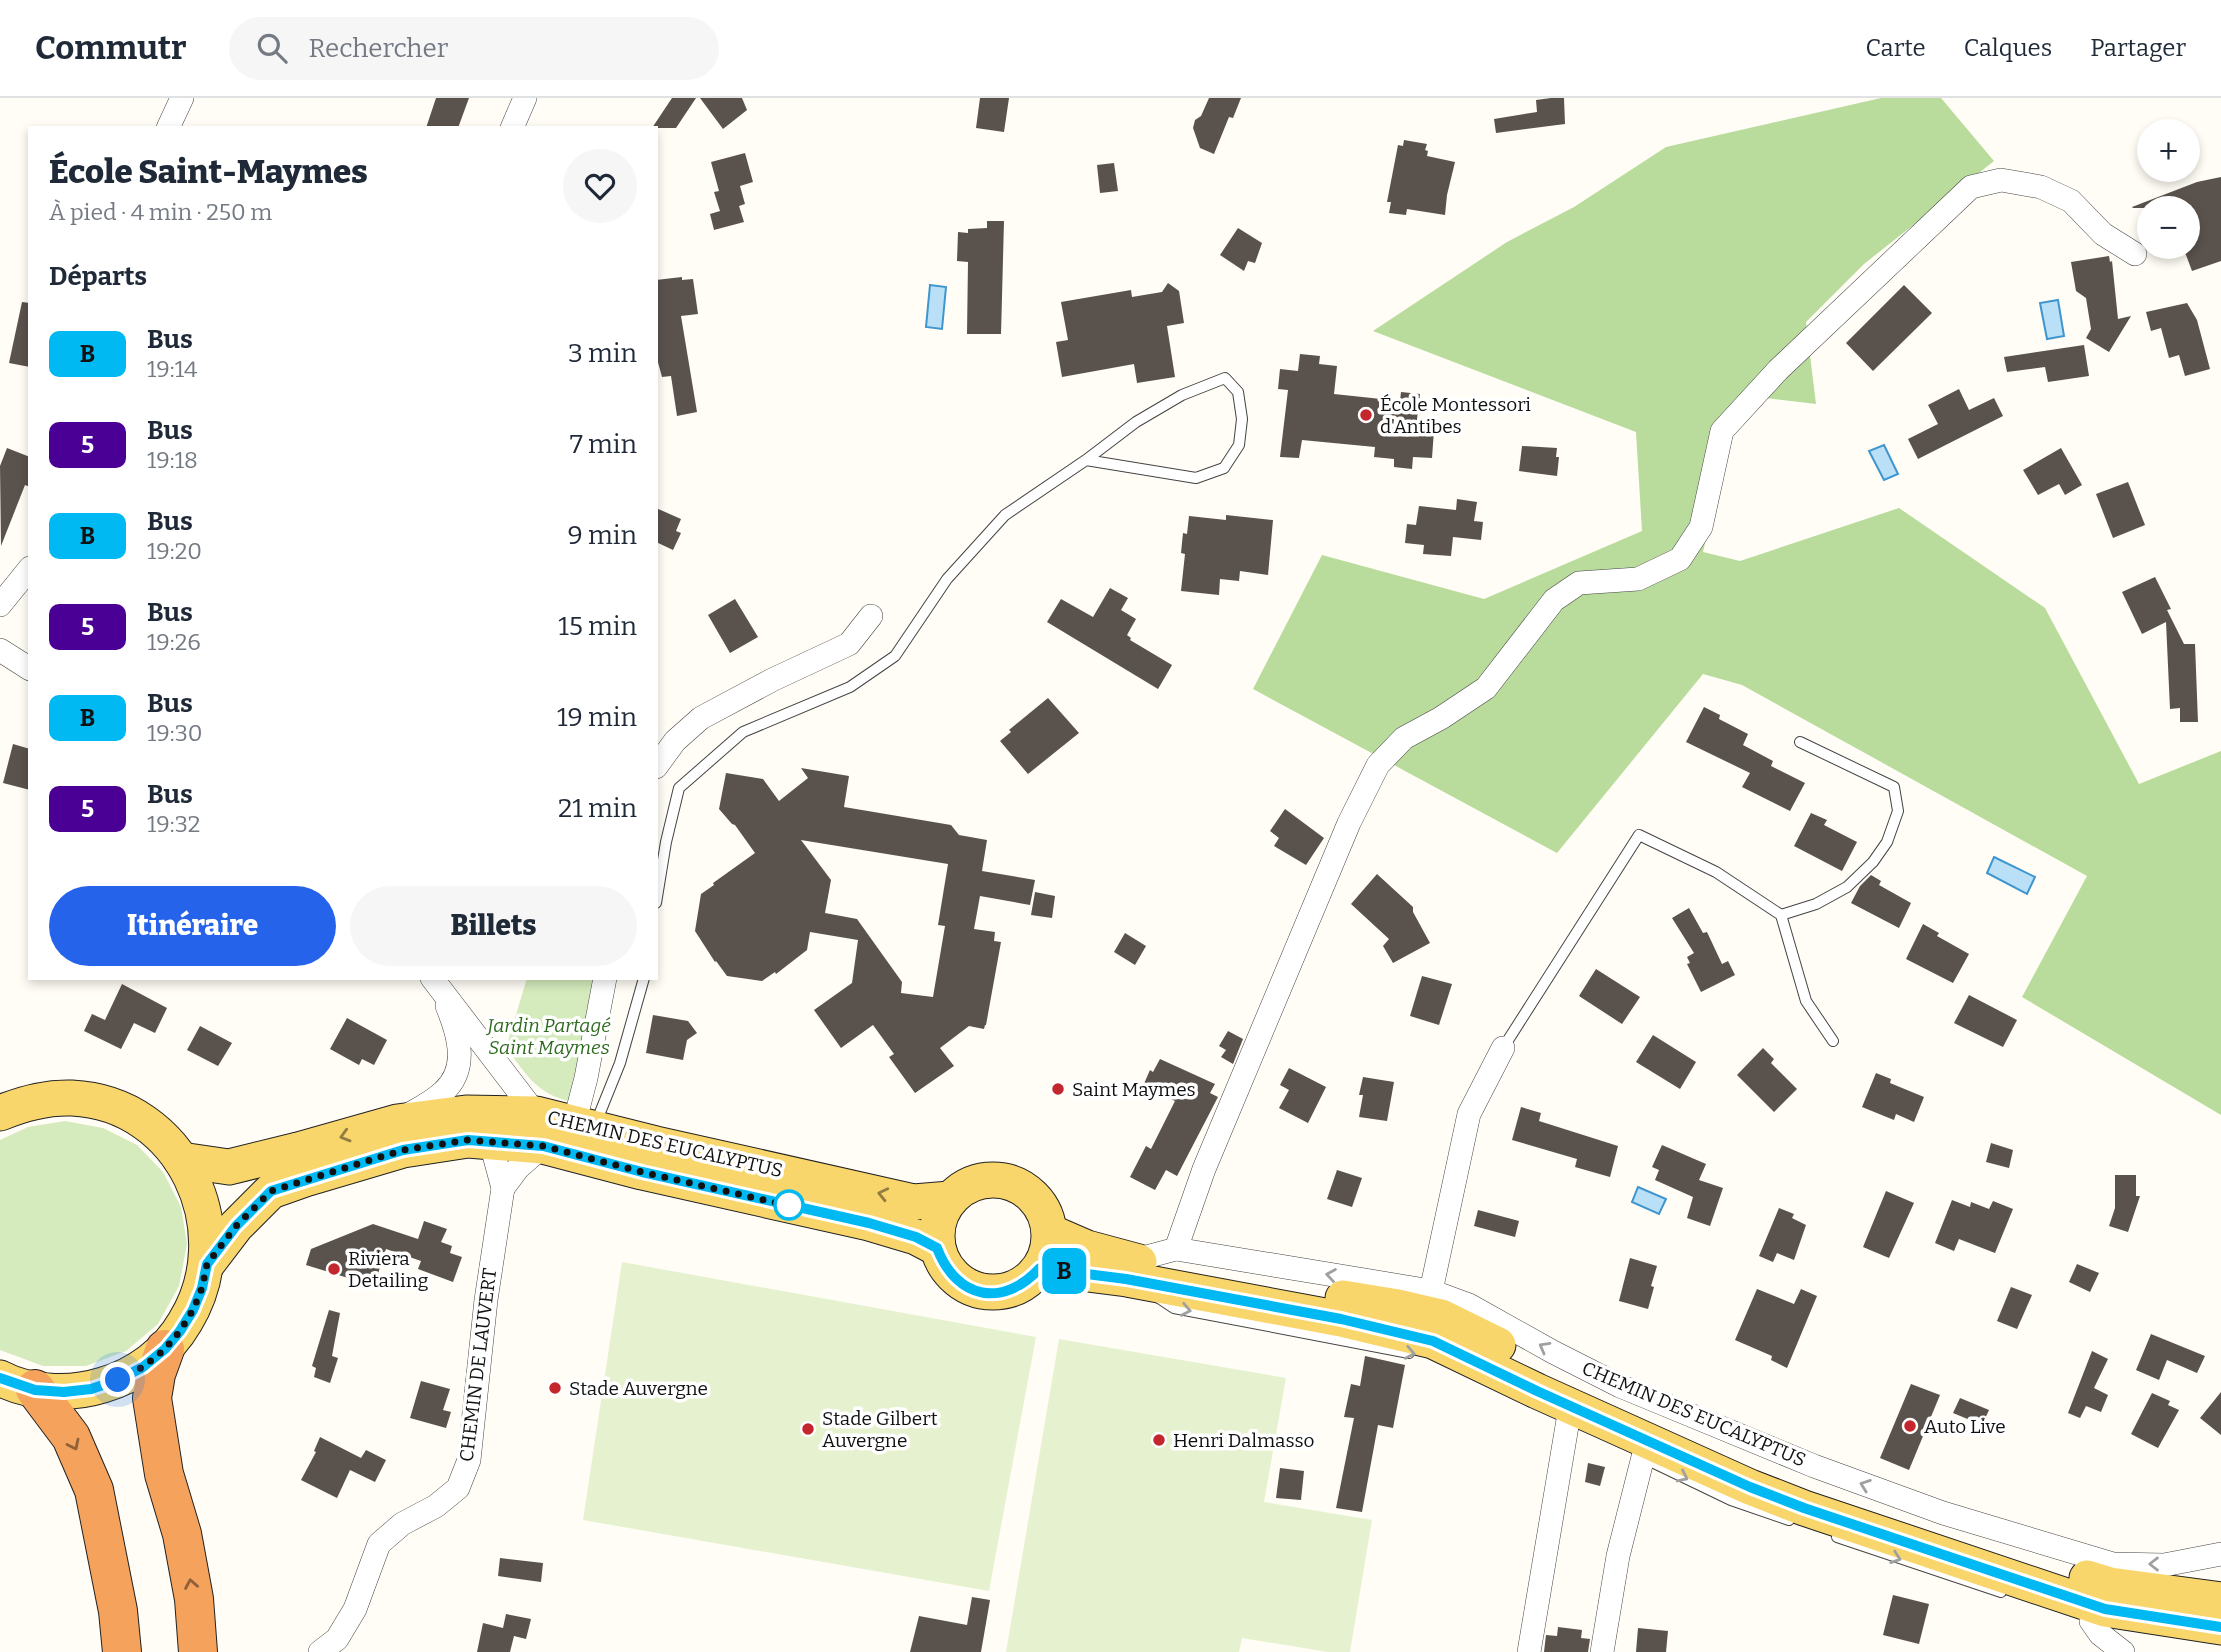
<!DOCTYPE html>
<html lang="fr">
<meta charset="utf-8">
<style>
:root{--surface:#fff;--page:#f6f6f7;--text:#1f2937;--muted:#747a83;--line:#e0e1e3;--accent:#2563eb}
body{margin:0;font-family:Bitter,serif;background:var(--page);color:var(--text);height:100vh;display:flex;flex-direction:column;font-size:26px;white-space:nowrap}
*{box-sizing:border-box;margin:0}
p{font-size:23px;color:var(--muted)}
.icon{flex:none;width:38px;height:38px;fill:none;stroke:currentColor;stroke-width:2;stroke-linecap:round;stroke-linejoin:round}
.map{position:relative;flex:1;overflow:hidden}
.panel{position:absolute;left:28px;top:28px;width:630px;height:854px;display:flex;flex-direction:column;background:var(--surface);border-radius:0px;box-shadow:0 4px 10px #0003}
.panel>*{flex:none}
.badge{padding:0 14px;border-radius:10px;font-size:24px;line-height:46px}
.buttons{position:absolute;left:2137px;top:21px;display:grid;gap:14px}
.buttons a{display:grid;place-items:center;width:63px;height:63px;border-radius:50%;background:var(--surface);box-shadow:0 4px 10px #0003;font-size:35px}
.you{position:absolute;width:35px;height:35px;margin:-18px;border:5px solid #fff;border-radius:50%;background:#1a73e8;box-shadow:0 0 0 10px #1a73e833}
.map>.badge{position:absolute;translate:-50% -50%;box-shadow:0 0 0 4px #fff}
h2{padding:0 21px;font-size:26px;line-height:63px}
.round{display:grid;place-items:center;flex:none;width:74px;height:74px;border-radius:37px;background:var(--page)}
.head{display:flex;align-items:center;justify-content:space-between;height:119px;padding:0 21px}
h1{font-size:33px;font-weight:800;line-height:52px}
.action{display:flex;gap:14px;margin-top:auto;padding:14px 21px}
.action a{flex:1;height:80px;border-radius:42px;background:var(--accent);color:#fff;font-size:28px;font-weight:800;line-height:80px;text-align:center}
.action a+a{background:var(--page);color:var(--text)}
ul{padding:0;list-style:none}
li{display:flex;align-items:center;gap:21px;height:91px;padding:0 21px}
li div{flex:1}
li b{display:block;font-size:26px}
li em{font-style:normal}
li .badge{min-width:77px;font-weight:700;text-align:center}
header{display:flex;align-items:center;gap:42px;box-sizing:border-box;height:98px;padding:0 35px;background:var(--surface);border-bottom:2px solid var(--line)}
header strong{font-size:33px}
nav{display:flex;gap:38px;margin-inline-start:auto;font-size:24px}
.search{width:490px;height:63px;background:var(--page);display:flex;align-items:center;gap:18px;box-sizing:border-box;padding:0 24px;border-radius:38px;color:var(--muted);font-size:26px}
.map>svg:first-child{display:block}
</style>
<header>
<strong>Commutr</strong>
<div class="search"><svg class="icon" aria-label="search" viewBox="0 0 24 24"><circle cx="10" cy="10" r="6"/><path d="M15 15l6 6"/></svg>Rechercher</div>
<nav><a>Carte</a><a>Calques</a><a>Partager</a></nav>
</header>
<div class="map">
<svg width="2221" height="1554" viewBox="0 0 2221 1554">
<rect width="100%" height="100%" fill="#fffdf5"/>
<g fill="#d5ebbd">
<path d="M527,880H598L572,1004C536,996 527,977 506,950Z"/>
<path d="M65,1023L103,1030L137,1047L163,1074L181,1109L187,1146L179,1188L158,1226L126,1253L86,1268H43L0,1252V1042L28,1029Z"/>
</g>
<path fill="#b9dc9c" d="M1881,0H1941L1994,63L1864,166L1806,224L1816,306L1739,297L1703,454L1740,463L1899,410L2045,510L2139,686L2221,653V1017L2022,899L2087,778L1742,587L1703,576L1557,755L1253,591L1322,457L1484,501L1642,433L1636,334L1373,233L1507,144L1574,109L1666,49Z"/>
<g fill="#e6f2cf">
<path d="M622,1164L1036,1239L989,1493L583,1422Z"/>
<path d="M1059,1241L1286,1280L1264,1404L1372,1422L1350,1554H1328L1242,1540L1239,1554H1006Z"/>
</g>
<g fill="#b9e0f7" stroke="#3f96cf" stroke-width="2">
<path d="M930,187L946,189L942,231L926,229Z"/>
<path d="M2058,202L2064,238L2047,241L2040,205Z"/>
<path d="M1884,347L1898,376L1884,382L1869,353Z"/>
<path d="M1994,759L2035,779L2027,796L1987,775Z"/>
<path d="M1638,1089L1666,1101L1659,1116L1632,1104Z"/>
</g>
<g fill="#5a524d" fill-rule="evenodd">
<path d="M436,0H469L458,30H426Z"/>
<path d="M672,0H696L676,30H652Z"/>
<path d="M700,0H742L747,12L723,31Z"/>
<path d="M980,0H1009L1004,34L976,30Z"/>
<path d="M1209,0H1241L1233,20L1229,19L1214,56L1200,50L1193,30L1195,22L1201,18Z"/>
<path d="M1551,0H1564L1565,26L1496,35L1494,21L1537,14L1536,2Z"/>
<path d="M1404,42L1427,46L1425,52L1428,53L1427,58L1455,64L1447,97L1445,117L1407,111L1406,117L1389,115L1391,104H1387L1398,47L1403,48Z"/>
<path d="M745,55L753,84L740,88L745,106L739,108L744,124L714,132L710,116L720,113L714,94L719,93L711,64Z"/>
<path d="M1114,65L1118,93L1100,95L1097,67Z"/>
<path d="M2221,79V163L2192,173L2183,149H2188V110H2133L2132,109L2197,84Z"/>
<path d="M987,123H1004L1001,236H967L968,164L957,163L958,134L968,135V131L987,130Z"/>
<path d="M1238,130L1262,145L1255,165L1248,163L1244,173L1220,157Z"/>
<path d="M2109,158L2110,164L2112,163L2118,221L2131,218L2109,254L2086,240L2091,231L2086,200L2076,193L2071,164Z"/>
<path d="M682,179V182L693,181L698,216L681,218L697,314L677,318L671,278L662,279L656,257V182Z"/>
<path d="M1168,185L1179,193L1184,225L1167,228L1175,279L1137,285L1134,266L1062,279L1056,244L1068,242L1061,204L1131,192L1132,199L1162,194Z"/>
<path d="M1904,187L1932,215L1873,273L1846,245Z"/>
<path d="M22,204L30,205V269L9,265Z"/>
<path d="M2187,205L2197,222L2210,271L2185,278L2179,257L2169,260L2161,230L2151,233L2146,214Z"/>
<path d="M2084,247L2089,278L2048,284L2045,269L2007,274L2004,259Z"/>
<path d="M1300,256L1320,258L1319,266L1337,268L1334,296L1400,303L1401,294L1420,296L1416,330L1434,332L1432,360L1413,359L1412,371L1394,369V361L1374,359L1375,349L1302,342L1299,360L1280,359L1288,292L1278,291L1280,271L1298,273Z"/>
<path d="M1959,291L1969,312L1994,300L2003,318L1918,361L1908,341L1938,326L1928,307Z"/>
<path d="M1522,348L1557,350L1556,359H1559L1557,378L1519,373Z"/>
<path d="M7,350L30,359V389L25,387L1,448L0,368Z"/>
<path d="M2061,350L2082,387L2065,397L2059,386L2038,397L2023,372Z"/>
<path d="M2128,384L2145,427L2113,440L2096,396Z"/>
<path d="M1457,401L1477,404L1474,423L1483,424L1481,442L1453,439L1451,458L1423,456L1424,447L1405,445L1407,426L1416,427L1419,408L1456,412Z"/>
<path d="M656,410L681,421L676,433L681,435L673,452L656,444Z"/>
<path d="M1226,417L1273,422L1268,477L1240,473L1239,483L1220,481L1219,497L1181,493L1185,456L1181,455L1183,435L1187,436L1189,418L1226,422Z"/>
<path d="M2155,479L2171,511L2167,512L2184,546H2195L2198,624H2180V610L2170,611L2166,524L2142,536L2122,494Z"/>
<path d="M1110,490L1128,500L1121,512L1136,521L1127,537L1131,540L1130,542L1172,567L1158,591L1047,524L1061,501L1093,519Z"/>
<path d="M735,501L758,539L730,555L708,517Z"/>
<path d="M1048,600L1079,635L1028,676L1000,643L1011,634L1009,632Z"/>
<path d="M1704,609L1720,617L1719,621L1748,636L1743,647L1773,663L1771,668L1805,685L1790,713L1742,689L1750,675L1686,644Z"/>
<path d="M13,646L30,651V692L3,685Z"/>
<path d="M801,670L849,678L844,709L951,727L959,737L987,742L982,773L1035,782L1030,807L980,798L974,831L995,834L994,843L1001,844L986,927H985L984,931L969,928L940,950L954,968L915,995L889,959L894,956L873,927L841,950L814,912L852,885L858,842L810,834L807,852L776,876L775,874L762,883L727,878L716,863L715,864L695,833L701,796L714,787L713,785L755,755L735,727L732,726L719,711L726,675L763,681L779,703L808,680ZM801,742L948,766L938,827L945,828L933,899L901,895L902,884L857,821L825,815L831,782Z"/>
<path d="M1285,711L1324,740L1306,767L1274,748L1279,740L1270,733Z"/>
<path d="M1811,715L1827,722L1824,727L1857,744L1842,773L1794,748Z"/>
<path d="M1377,776L1413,809V814L1430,845L1393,865L1383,848L1389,841L1351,806Z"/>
<path d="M1871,777L1881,783L1879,787L1911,805L1899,830L1851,805L1860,788Z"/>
<path d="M1035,794L1055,798L1052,820L1031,817Z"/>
<path d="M1689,810L1703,835L1707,834L1722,866L1728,863L1735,877L1701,894L1687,866L1690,865L1687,859L1694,855L1672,820Z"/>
<path d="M1923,826L1939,835L1937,838L1969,856L1953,885L1906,861Z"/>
<path d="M1125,835L1146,848L1135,867L1114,854Z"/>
<path d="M1596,871L1640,899L1622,926L1579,898Z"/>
<path d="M1422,878L1452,886L1439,927L1410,918Z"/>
<path d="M122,886L167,910L155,935L134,925L121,951L84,933L92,916L105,922Z"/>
<path d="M1969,897L2017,922L2003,949L1954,925Z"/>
<path d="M653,917L688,923L697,935L687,942L683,962L646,955Z"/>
<path d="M347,920L387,942L374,967L362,961L359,967L330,951Z"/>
<path d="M200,928L232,945L218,968L187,952Z"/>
<path d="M1228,933L1243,941L1233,966L1221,959L1226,952L1219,948Z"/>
<path d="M1653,937L1696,964L1680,991L1636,964Z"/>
<path d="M1763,950L1774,961L1771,965L1797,991L1774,1014L1737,977Z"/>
<path d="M1160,961L1215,986L1210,995L1218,999L1177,1078L1166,1072L1155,1092L1130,1079L1146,1048L1151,1051L1175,1003L1143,988L1150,972L1153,974Z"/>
<path d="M1289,970L1326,989L1308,1025L1279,1010L1289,992L1280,987Z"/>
<path d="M1876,975L1891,981L1890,985L1924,999L1914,1024L1896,1016L1894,1022L1862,1009Z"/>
<path d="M1363,979L1394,984L1387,1023L1359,1019L1363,997H1359Z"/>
<path d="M1521,1009L1541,1015L1539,1023L1618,1048L1610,1079L1575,1069L1577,1061L1512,1042Z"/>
<path d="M1991,1045L2013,1052L2009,1070L1986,1064Z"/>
<path d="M1662,1047L1706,1066L1699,1082L1723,1090L1710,1128L1687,1120L1693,1099L1655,1082L1659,1072L1652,1069Z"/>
<path d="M1337,1072L1362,1080L1352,1109L1327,1101Z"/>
<path d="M2115,1077H2136V1098H2140L2128,1134L2109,1128L2115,1110Z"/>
<path d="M1886,1093L1914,1105L1889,1160L1863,1149Z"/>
<path d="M1952,1102L1970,1109L1971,1104L1989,1111L1993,1103L2013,1111L1995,1155L1959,1141L1954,1153L1935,1145Z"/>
<path d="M1779,1110L1794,1116L1792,1120L1806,1127L1794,1162L1777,1155L1773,1164L1759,1158Z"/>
<path d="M1478,1112L1519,1123L1515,1139L1474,1128Z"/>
<path d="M424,1123L447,1131L441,1144L452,1148L450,1155L462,1159L453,1184L418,1171L421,1163L386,1151L374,1188L306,1167L311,1151L373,1126L418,1141Z"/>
<path d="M1630,1160L1657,1168L1651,1188L1654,1189L1648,1211L1619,1203Z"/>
<path d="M2077,1166L2099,1175L2090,1194L2069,1184Z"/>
<path d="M2011,1189L2032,1197L2017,1231L1997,1223Z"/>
<path d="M1757,1191L1794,1206L1801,1191L1817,1198L1787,1270L1771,1262L1772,1258L1735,1242Z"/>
<path d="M329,1212L340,1215L332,1258L338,1260L330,1285L314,1279L316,1270L312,1268Z"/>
<path d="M2151,1236L2205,1258L2197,1275L2167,1262L2159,1282L2136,1272Z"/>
<path d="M2092,1253L2108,1261L2094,1290L2108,1297L2101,1314L2086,1308L2080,1320L2068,1315Z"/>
<path d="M1365,1258L1405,1267L1393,1330L1378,1327L1362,1414L1336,1410L1354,1320L1344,1319L1351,1286L1360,1288Z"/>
<path d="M421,1283L450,1291L443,1312L451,1314L446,1330L410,1320Z"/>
<path d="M1911,1286L1940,1297L1909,1372L1880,1360Z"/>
<path d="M2221,1294V1337L2200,1320Z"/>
<path d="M2152,1295L2170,1303L2168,1307L2179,1312L2158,1350L2131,1336Z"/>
<path d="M1960,1300L1989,1312L1982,1327L1953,1315Z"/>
<path d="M320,1339L361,1360L366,1352L386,1362L375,1384L350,1372L337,1400L301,1382L316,1354L314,1353Z"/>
<path d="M1588,1365L1605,1369L1600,1388L1585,1384Z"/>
<path d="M1280,1370L1304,1373L1301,1402L1276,1400Z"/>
<path d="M500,1460L543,1465L541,1484L498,1478Z"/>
<path d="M1893,1497L1929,1506L1919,1546L1883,1537Z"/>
<path d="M972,1499L990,1502L981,1554H910L919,1518L967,1527Z"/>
<path d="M506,1516L531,1521L526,1541L514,1538L510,1554H477L483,1525L503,1530Z"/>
<path d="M1558,1529L1582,1532L1581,1540L1590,1541L1588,1554H1544L1546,1537L1557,1538Z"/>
<path d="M1638,1530L1668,1533L1666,1554H1636Z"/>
</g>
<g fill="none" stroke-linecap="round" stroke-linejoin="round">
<g stroke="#444" stroke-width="12">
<g id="lane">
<path d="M656,805L666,744L679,690L743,634L850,589L895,558L947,481L1005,417L1086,362L1136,324L1182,297L1225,280L1238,294L1242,321L1239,347L1224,370L1196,380L1086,362"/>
<path d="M1781,817L1816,806L1847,789L1873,764L1887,744L1898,713L1894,689L1800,644"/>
<path d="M1503,950L1639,737L1716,774L1781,817L1806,903L1833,943"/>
<path d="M595,1027L620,965L644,880"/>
<path d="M1159,1200L1174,1210L1409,1255"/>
<path d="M1650,1363L1731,1402L1789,1422"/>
<path d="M1837,1439L2001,1494"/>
</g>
</g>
<g stroke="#444" stroke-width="24">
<g id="street">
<path d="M168,30L182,0"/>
<path d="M512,30L525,0"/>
<path d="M0,507L30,470"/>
<path d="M0,552L30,571"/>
<path d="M656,669L675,643L701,620L772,582L849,546L871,518"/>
<path d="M432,880L536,1016"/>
<path d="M406,1018C418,1011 433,1004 443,994C469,971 459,937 447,908"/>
<path d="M574,1026L586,980L605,880"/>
<path d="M503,1090L518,1070L543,1048"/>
<path d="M1176,1151L1204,1071L1349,725L1378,667L1404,640L1441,620L1486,590L1554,502L1579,485L1638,481L1680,461L1701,429L1722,333L1778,272L1971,89L2001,82L2041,89L2071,103L2103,136L2135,156"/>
<path d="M1131,1163L1176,1151L1431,1193L1469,1207L1553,1254L1620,1288L1814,1368L1943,1415L2113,1466L2164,1467L2221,1456"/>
<path d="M1431,1193L1469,1016L1503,950"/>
<path d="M2091,1523L2100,1536L2123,1554"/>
<path d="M320,1554L337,1541L355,1511L379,1446L402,1426L436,1408L458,1390L469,1362L486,1202L503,1090L490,1042"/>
<path d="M1529,1554L1568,1322"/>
<path d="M1602,1554L1618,1458L1643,1359"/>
</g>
</g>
<g stroke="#222" stroke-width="37">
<g id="primary">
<path d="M0,1015C24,1005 46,999 72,1000C183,1005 241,1133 185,1224C167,1255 137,1277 103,1287C71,1297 30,1296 0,1280"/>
<path d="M181,1062L229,1069L298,1052L397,1024L466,1015L536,1016L656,1046L914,1104L950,1101"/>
<circle cx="993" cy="1138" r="56"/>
<path d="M1050,1134L1087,1150L1139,1164"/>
<path d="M207,1166L236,1128L271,1093L305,1081L403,1052L468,1042L543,1048L642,1074L869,1125L916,1139L937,1150"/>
<path d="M1040,1170L1127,1181L1341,1221L1433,1243L1537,1293L1750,1389L1804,1410L2105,1511L2221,1529"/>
<path d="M1343,1200L1398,1209L1441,1219L1498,1247"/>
<path d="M2087,1480L2110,1487L2221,1502"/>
</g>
</g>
<g stroke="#222" stroke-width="40">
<g id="highway">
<path d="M165,1251L156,1276L152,1300L164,1376L182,1436L194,1501L198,1554"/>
<path d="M35,1291L71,1339L94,1392L118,1513L122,1554"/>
</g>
</g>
<use href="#lane" stroke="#fff" stroke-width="10"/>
<use href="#street" stroke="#fff" stroke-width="23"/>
<use href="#primary" stroke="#f9d66b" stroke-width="35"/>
<use href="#highway" stroke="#f5a25d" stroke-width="38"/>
</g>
<defs><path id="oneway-chevron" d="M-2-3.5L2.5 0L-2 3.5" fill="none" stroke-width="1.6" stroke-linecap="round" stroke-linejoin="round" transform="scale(1.75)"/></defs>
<g stroke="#917d42">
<use href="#oneway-chevron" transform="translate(345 1038) rotate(164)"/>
<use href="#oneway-chevron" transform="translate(883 1096) rotate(-167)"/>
</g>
<g stroke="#a0a0a0">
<use href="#oneway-chevron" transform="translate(1331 1177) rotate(-171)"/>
<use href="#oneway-chevron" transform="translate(1186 1212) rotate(11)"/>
<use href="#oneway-chevron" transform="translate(1544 1249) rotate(-151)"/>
<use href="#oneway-chevron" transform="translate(1410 1255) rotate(11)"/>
<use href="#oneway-chevron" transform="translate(1683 1379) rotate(26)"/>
<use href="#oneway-chevron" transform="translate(1865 1387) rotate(-160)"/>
<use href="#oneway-chevron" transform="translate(1896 1460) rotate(19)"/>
<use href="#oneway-chevron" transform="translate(2154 1466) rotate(180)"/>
</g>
<g stroke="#8e613b">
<use href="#oneway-chevron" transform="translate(74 1347) rotate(64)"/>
<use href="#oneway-chevron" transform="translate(191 1486) rotate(-100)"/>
</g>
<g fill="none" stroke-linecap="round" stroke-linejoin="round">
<g stroke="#fff" stroke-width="16">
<path id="line" d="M0,1280L35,1292L64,1294L91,1291L118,1282L143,1269L165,1251L180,1233L193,1212L202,1190L207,1166L236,1128L271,1093L403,1052L468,1042L543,1048L642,1074L869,1125L916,1139L937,1150C957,1202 1003,1210 1040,1170L1126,1181L1341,1221L1433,1243L1537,1293L1750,1389L1804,1410L2105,1511L2221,1529"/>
</g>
<use href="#line" stroke="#00b8f2" stroke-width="10"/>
<path stroke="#111" stroke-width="7" stroke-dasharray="0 12.6" d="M118,1282L143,1269L165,1251L180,1233L193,1212L202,1190L207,1166L236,1128L271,1093L403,1052L468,1042L543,1048L642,1074L799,1110L789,1107"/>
</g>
<g fill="#c4262e" stroke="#fff" stroke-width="2.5">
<circle cx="1366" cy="317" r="7"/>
<circle cx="1058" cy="991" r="7"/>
<circle cx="334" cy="1171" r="7"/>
<circle cx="555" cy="1290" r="7"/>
<circle cx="1910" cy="1328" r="7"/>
<circle cx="808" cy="1331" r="7"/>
<circle cx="1159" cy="1342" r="7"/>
</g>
<circle fill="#fff" stroke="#00b8f2" stroke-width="3.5" cx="789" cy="1107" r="14"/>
<g text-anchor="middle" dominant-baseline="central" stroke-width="7" stroke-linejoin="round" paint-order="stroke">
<g font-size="19" fill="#111" stroke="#fff" text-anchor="start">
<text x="1380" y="306">École Montessori<tspan x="1380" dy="22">d'Antibes</tspan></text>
<text x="1072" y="991">Saint Maymes</text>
<text x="348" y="1160">Riviera<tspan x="348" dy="22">Detailing</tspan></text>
<text x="569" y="1290">Stade Auvergne</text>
<text x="822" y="1320">Stade Gilbert<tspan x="822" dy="22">Auvergne</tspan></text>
<text x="1924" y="1328">Auto Live</text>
<text x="1173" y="1342">Henri Dalmasso</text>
</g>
<g font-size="19" font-style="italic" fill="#2f6b1f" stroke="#fff">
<text x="549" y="927">Jardin Partagé<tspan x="549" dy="22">Saint Maymes</tspan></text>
</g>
<g font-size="19" fill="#111" stroke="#fff">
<text transform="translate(665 1046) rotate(13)">CHEMIN DES EUCALYPTUS</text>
<text transform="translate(478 1267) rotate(-83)">CHEMIN DE LAUVERT</text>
<text transform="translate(1694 1316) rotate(23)">CHEMIN DES EUCALYPTUS</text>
</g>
</g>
</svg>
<div class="buttons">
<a>+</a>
<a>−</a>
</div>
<div class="you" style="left:118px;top:1282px"></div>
<b class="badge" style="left:1064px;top:1173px;background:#00b8f2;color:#111">B</b>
<section class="panel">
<div class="head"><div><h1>École Saint-Maymes</h1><p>À pied · 4 min · 250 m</p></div><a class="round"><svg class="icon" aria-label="heart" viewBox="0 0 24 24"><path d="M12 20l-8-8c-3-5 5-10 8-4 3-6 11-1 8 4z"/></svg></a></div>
<h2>Départs</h2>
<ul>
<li><span class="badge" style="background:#00b8f2;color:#111">B</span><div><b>Bus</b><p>19:14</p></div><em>3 min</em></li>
<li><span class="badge" style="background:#4a0095;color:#fff">5</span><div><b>Bus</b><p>19:18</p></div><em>7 min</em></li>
<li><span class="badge" style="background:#00b8f2;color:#111">B</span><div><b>Bus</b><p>19:20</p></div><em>9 min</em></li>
<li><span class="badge" style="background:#4a0095;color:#fff">5</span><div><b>Bus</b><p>19:26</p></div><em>15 min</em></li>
<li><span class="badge" style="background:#00b8f2;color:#111">B</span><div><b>Bus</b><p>19:30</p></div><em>19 min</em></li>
<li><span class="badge" style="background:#4a0095;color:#fff">5</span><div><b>Bus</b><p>19:32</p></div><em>21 min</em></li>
</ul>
<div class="action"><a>Itinéraire</a><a>Billets</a></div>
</section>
</div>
